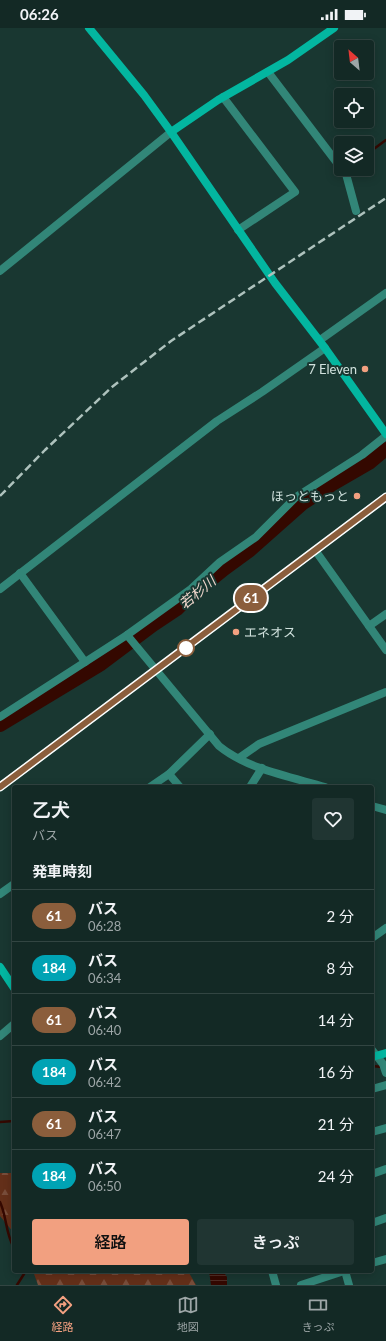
<!DOCTYPE html>
<html lang="ja">
<meta charset="utf-8">
<style>
:root{--surface:#132925;--page:#203532;--text:#f1f3f6;--muted:#9da6a7;--line:#324542;--accent:#f2a080}
body{margin:0;font-family:Lato,"Noto Sans JP",sans-serif;background:var(--page);color:var(--text);height:100vh;display:flex;flex-direction:column;font-size:15px;white-space:nowrap}
*{box-sizing:border-box;margin:0}
p{font-size:13px;color:var(--muted)}
.icon{flex:none;width:22px;height:22px;fill:none;stroke:currentColor;stroke-width:2;stroke-linecap:round;stroke-linejoin:round}
.map{position:relative;flex:1;overflow:hidden}
.drawer{position:absolute;left:12px;top:757px;width:362px;height:488px;display:flex;flex-direction:column;background:var(--surface);border-radius:4px;box-shadow:0 2px 10px #0003,0 0 0 1px var(--line)}
.drawer>*{flex:none}
.badge{padding:0 8px;border-radius:13px;font-size:14px;line-height:26px}
.needle{width:26px;rotate:332deg}
.fabs{position:absolute;left:334px;top:12px;display:grid;gap:8px}
.fabs a{display:grid;place-items:center;width:40px;height:40px;border-radius:4px;background:var(--surface);box-shadow:0 2px 10px #0003,0 0 0 1px var(--line);font-size:20px}
.map>.badge{position:absolute;translate:-50% -50%;box-shadow:0 0 0 2px #fff}
h2{padding:0 20px;font-size:15px;line-height:36px}
.round{display:grid;place-items:center;flex:none;width:42px;height:42px;border-radius:4px;background:var(--page)}
.overview{display:flex;align-items:center;justify-content:space-between;height:68px;padding:0 20px}
h1{font-size:19px;font-weight:600;line-height:30px}
.button{display:flex;gap:8px;margin-top:auto;padding:8px 20px}
.button a{flex:1;height:46px;border-radius:4px;background:var(--accent);color:#111;font-size:16px;font-weight:600;line-height:46px;text-align:center}
.button a+a{background:var(--page);color:var(--text)}
ul{padding:0;list-style:none}
li{display:flex;align-items:center;gap:12px;height:52px;padding:0 20px;border-top:1px solid var(--line)}
li div{flex:1}
li b{display:block;font-size:15px}
li em{font-style:normal}
li .badge{min-width:44px;font-weight:700;text-align:center}
.status{display:flex;justify-content:space-between;align-items:center;height:28px;padding:0 20px;background:var(--surface);direction:ltr}
.status svg{height:11px;fill:currentColor}
.tab-bar{display:flex;justify-content:space-around;align-items:center;height:56px;border-top:1px solid var(--line);background:var(--surface);font-size:11px;color:var(--muted)}
.tab-bar a{display:grid;justify-items:center;gap:2px}
.tab-bar .selected{color:var(--accent)}
.map>svg:first-child{display:block}
</style>
<div class="status"><b>06:26</b><svg viewBox="0 0 49 12"><path d="M0 12V9h3v3zM5 12V6h3v6zM10 12V3h3v9zM15 12V0h3v12zM26 1h20v11H26zM47 4h2v5h-2z"/></svg></div>
<div class="map">
<svg width="386" height="1257" viewBox="0 0 386 1257">
<defs>
<pattern id="forest-firs" width="22" height="20" patternUnits="userSpaceOnUse"><rect width="22" height="20" fill="#632f19"/><path d="M5 1l3.5 6h-7zM16 11l3.5 6h-7z" fill="#784d3a"/></pattern>
<pattern id="water-rules" width="6" height="5" patternUnits="userSpaceOnUse"><rect width="6" height="5" fill="#340800"/><path d="M0 2.5h6" fill="none" stroke="#502c25"/></pattern>
</defs>
<rect width="100%" height="100%" fill="#193731"/>
<g fill="url(#forest-firs)">
<path d="M0,1145H14V1205L0,1188Z"/>
<path d="M33,1243H188L196,1257H38Z"/>
</g>
<path fill="url(#water-rules)" d="M209,1243H223L227,1249V1257H211Z"/>
<g fill="none" stroke-linecap="round" stroke-linejoin="round">
<g stroke="#340800" stroke-width="2.5">
<path d="M367,126L386,112"/>
<path d="M372,1038L382,1039"/>
<path d="M0,1094L14,1093"/>
<path d="M0,1174C7,1189 5,1204 14,1220"/>
<path d="M17,1257L24,1246L23,1243"/>
</g>
<path stroke="#340800" stroke-width="14" d="M0,697L101,636L153,597L177,581L186,572L224,541L250,522L303,475L331,457L369,435L386,421"/>
<g stroke="#328678" stroke-width="8">
<path d="M268,44L341,140"/>
<path d="M223,69L295,164L238,202"/>
<path d="M342,141L346,146L356,183"/>
<path d="M0,243L171,104"/>
<path d="M320,312L386,265"/>
<path d="M315,522L386,622"/>
<path d="M20,545L85,634"/>
<path d="M0,561L217,393L262,364L325,320"/>
<path d="M369,598L386,586"/>
<path d="M127,607L219,718C247,741 291,749 325,759"/>
<path d="M0,689L127,607L191,561L220,534L256,509L296,469L362,427L386,408"/>
<path d="M239,730L259,716L386,664"/>
<path d="M169,746L180,759"/>
<path d="M150,759L169,746L210,706"/>
<path d="M250,759L262,740"/>
<path d="M372,778L386,782"/>
<path d="M0,866L14,856"/>
<path d="M372,910L386,900"/>
<path d="M0,1008L14,996"/>
<path d="M372,1022L383,1036L386,1045"/>
<path d="M372,1061L386,1057"/>
<path d="M372,1104L386,1100"/>
<path d="M372,1146L386,1141"/>
<path d="M372,1195L386,1190"/>
<path d="M372,1235L386,1231"/>
<path d="M272,1243L276,1257"/>
<path d="M345,1243L349,1257"/>
<path d="M301,1257L344,1243"/>
</g>
<g stroke="#03b6a0" stroke-width="8">
<path d="M89,0L144,67L171,104L275,255L325,320L386,406"/>
<path d="M171,104L218,72L288,32L334,0"/>
<path d="M0,759L386,469"/>
<path d="M0,939L14,960"/>
<path d="M372,1029L386,1025"/>
</g>
<path stroke="#aec2bd" stroke-width="2.5" stroke-dasharray="8 4" stroke-linecap="butt" d="M0,468L45,422L112,359L171,313L386,170"/>
</g>
<g fill="none" stroke-linecap="round" stroke-linejoin="round">
<g stroke="#fff" stroke-width="9">
<path id="line" d="M0,759L386,469"/>
</g>
<use href="#line" stroke="#8b5e3c" stroke-width="6"/>
</g>
<g fill="#f2a080" stroke="#193731" stroke-width="1.5">
<circle cx="365" cy="341" r="4"/>
<circle cx="357" cy="468" r="4"/>
<circle cx="236" cy="604" r="4"/>
</g>
<circle fill="#fff" stroke="#8b5e3c" stroke-width="2" cx="186" cy="620" r="8"/>
<g text-anchor="middle" dominant-baseline="central" stroke-width="4" stroke-linejoin="round" paint-order="stroke">
<g font-size="13" fill="#d0e1dd" stroke="#193731" text-anchor="end">
<text x="357" y="341">7 Eleven</text>
<text x="349" y="468">ほっともっと</text>
<text x="244" y="604" text-anchor="start">エネオス</text>
</g>
<g font-size="14" font-style="italic" fill="#f0d7cd" stroke="#193731">
<text transform="translate(197 564) rotate(-40)">若杉川</text>
</g>
</g>
</svg>
<div class="fabs">
<a><svg class="needle" viewBox="-14 -14 28 28"><path d="M0-13l5 13h-10z" fill="#e53935"/><path d="M0 13l5-13h-10z" fill="#9da6a7"/></svg></a>
<a><svg class="icon" aria-label="locate" viewBox="0 0 24 24"><circle cx="12" cy="12" r="6"/><path d="M12 2v4M12 18v4M2 12h4M18 12h4"/></svg></a>
<a><svg class="icon" aria-label="layers" viewBox="0 0 24 24"><path d="M12 4l9 5-9 5-9-5zM3 14l9 5 9-5"/></svg></a>
</div>
<b class="badge" style="left:251px;top:570px;background:#8b5e3c;color:#fff">61</b>
<section class="drawer">
<div class="overview"><div><h1>乙犬</h1><p>バス</p></div><a class="round"><svg class="icon" aria-label="heart" viewBox="0 0 24 24"><path d="M12 20l-8-8c-3-5 5-10 8-4 3-6 11-1 8 4z"/></svg></a></div>
<h2>発車時刻</h2>
<ul>
<li><span class="badge" style="background:#8b5e3c;color:#fff">61</span><div><b>バス</b><p>06:28</p></div><em>2 分</em></li>
<li><span class="badge" style="background:#00a3b4;color:#fff">184</span><div><b>バス</b><p>06:34</p></div><em>8 分</em></li>
<li><span class="badge" style="background:#8b5e3c;color:#fff">61</span><div><b>バス</b><p>06:40</p></div><em>14 分</em></li>
<li><span class="badge" style="background:#00a3b4;color:#fff">184</span><div><b>バス</b><p>06:42</p></div><em>16 分</em></li>
<li><span class="badge" style="background:#8b5e3c;color:#fff">61</span><div><b>バス</b><p>06:47</p></div><em>21 分</em></li>
<li><span class="badge" style="background:#00a3b4;color:#fff">184</span><div><b>バス</b><p>06:50</p></div><em>24 分</em></li>
</ul>
<div class="button"><a>経路</a><a>きっぷ</a></div>
</section>
</div>
<nav class="tab-bar">
<a class="selected"><svg class="icon" aria-label="directions" viewBox="0 0 24 24"><path d="M12 3l9 9-9 9-9-9zM9 14v-3h6M13 9l2 2-2 2"/></svg>経路</a>
<a><svg class="icon" aria-label="map" viewBox="0 0 24 24"><path d="M3 6l6-2 6 2 6-2v14l-6 2-6-2-6 2zM9 4v14M15 6v14"/></svg>地図</a>
<a><svg class="icon" aria-label="tickets" viewBox="0 0 24 24"><path d="M3 7h18v10H3zM15 7v10"/></svg>きっぷ</a>
</nav>
